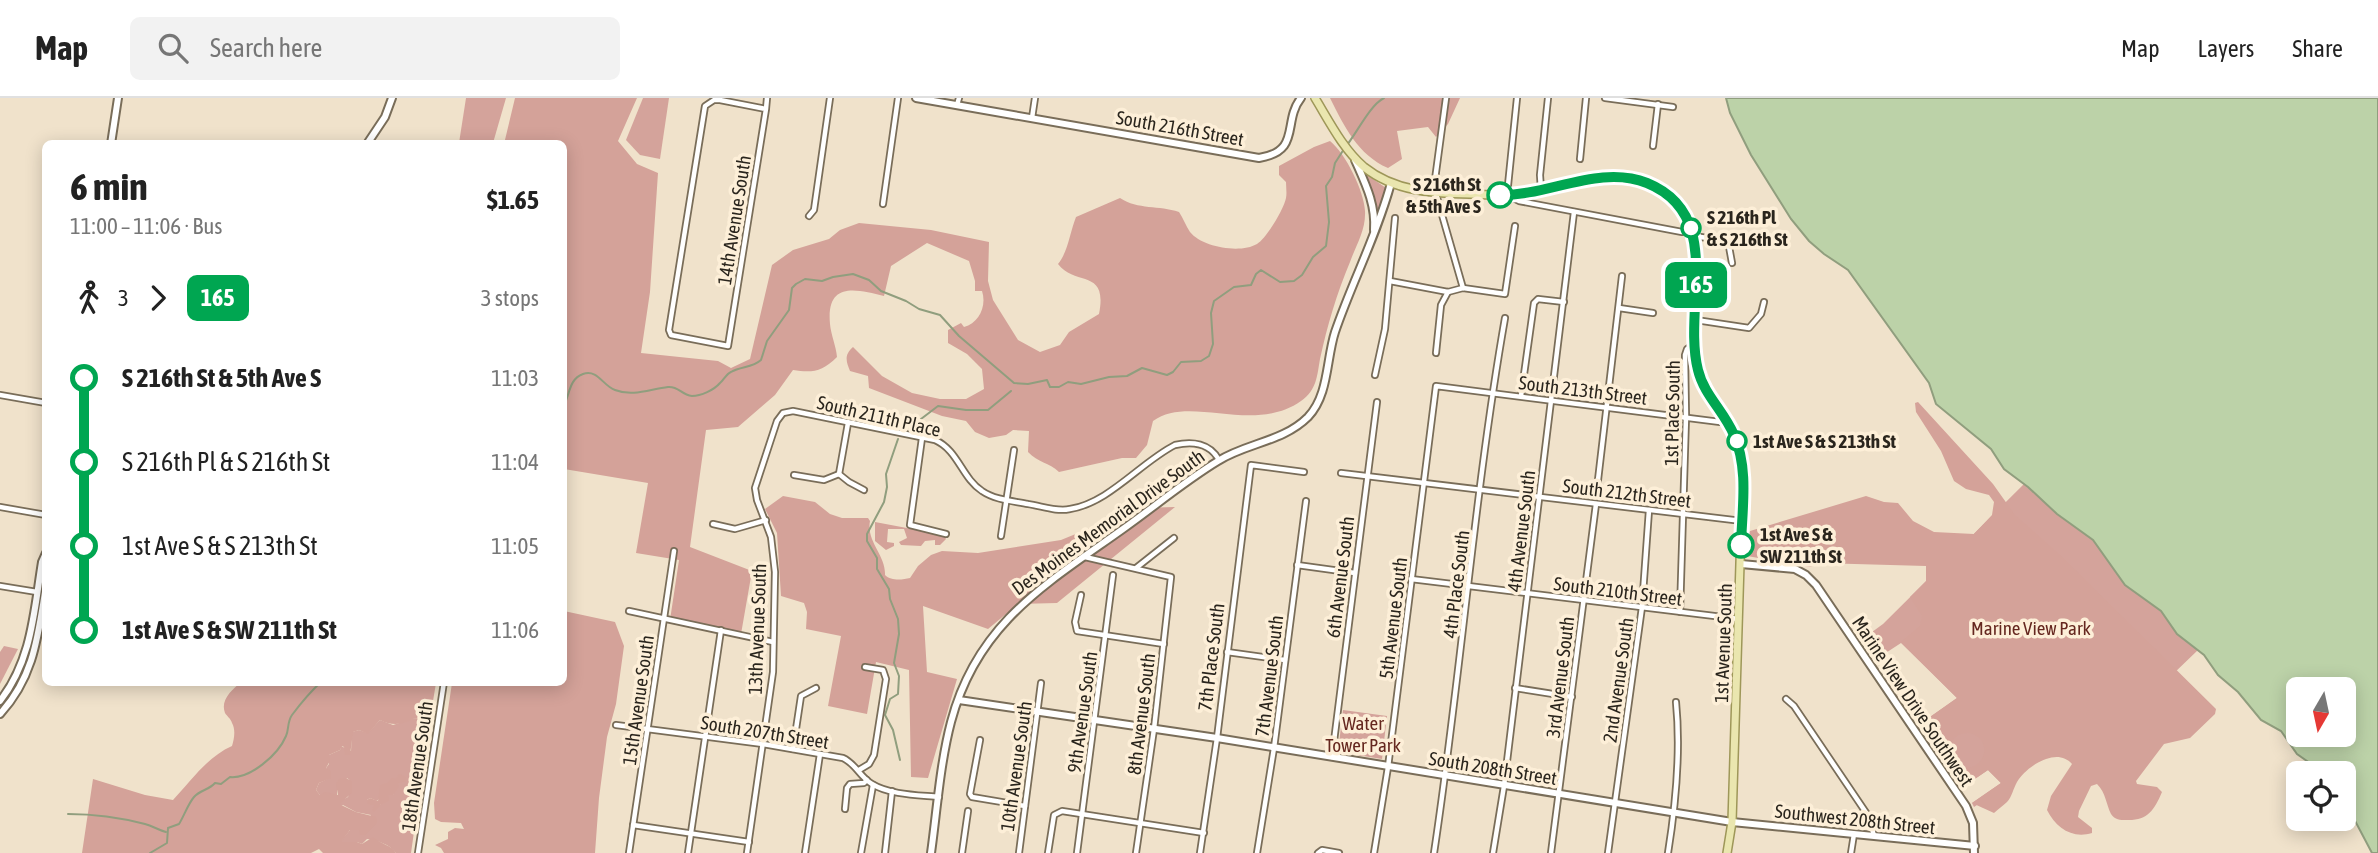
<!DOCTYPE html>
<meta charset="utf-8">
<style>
:root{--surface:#fff;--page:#f2f2f2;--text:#222;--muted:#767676;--line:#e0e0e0}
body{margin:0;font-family:"Asap Condensed",sans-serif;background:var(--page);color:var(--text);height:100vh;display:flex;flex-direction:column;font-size:26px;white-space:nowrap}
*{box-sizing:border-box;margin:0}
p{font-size:23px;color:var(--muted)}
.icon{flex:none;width:38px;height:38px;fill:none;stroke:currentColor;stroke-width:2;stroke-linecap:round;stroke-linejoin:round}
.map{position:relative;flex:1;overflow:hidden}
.panel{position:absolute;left:42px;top:42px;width:525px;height:546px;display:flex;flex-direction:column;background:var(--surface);border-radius:10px;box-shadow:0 4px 18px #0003}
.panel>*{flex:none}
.badge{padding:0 14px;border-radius:10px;font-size:24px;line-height:46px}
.needle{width:46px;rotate:189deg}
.buttons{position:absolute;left:2286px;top:579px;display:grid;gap:14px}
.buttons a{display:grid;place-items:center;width:70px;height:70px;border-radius:10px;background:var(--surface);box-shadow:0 4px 18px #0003;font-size:35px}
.map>.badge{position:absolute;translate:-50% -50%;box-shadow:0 0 0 4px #fff}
.legs{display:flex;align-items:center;gap:10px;height:77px;padding:0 28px;font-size:23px}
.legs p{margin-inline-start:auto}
.overview{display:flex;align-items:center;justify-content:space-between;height:119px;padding:0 28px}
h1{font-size:38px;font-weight:700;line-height:52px}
ul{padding:0 28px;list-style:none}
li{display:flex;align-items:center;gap:24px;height:84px;font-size:26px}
li i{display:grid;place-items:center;width:10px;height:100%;margin:0 9px;background:currentColor}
li i::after{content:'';width:18px;height:18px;margin:-9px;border:5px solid;border-radius:50%;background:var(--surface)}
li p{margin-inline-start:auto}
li:first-child i{background:linear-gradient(#0000 50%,currentColor 0)}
li:last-child i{background:linear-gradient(currentColor 50%,#0000 0)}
header{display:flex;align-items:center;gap:42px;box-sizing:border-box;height:98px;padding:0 35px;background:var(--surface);border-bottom:2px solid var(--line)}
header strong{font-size:33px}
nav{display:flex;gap:38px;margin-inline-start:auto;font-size:24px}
.search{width:490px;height:63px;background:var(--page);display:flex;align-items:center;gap:18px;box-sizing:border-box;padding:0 24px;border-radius:10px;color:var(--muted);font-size:26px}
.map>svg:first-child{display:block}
</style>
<header>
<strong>Map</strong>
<div class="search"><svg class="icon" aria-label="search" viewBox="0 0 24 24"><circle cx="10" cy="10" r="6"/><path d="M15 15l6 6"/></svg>Search here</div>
<nav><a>Map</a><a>Layers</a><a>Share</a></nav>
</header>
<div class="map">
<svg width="2378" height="755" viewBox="0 0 2378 755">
<rect width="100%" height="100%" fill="#f0e2cb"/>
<g fill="#d4a39b" fill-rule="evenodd">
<path d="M466,0H506L493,45H459Z"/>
<path d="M643,0H669L660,61L640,57L626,42Z"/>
<path d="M1363,74L1386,90L1377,125L1375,104Z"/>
<path d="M2024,386L2057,416L2093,442L2125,487L2161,513L2177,536L2198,552L2091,655L2067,630L2005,688L1974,709L1972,705L2001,685L1988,672L1963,689L1920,626L1957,600L1901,545L1875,562L1861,542L1883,526Z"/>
<path d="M4,548L18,551L0,586V554Z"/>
<path d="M1343,612L1387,618L1382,661L1338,654Z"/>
<path d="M415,620L422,623L430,621L411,755H396C391,747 377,742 367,741L362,746L357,744H340L350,732H359L371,717L356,714L343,707L331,713L326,710L348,699C351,691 355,685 347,680L337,691V698L320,697L316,692L319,685L331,679L326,670L329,666V657L340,652L341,648L351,653L352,634L359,632L368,635L380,622L393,627ZM396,681L393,697H388L380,707L367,702L370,700L377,703Z"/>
</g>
<g fill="#d4a299">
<path d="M515,0H637L618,43L637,66L658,75L650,194L641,255L718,263L731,270L750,261L772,167L793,152L829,141L840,132L859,125L931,132L989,144L988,183L993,202L1018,242L1040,254L1060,247L1069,234L1099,216C1108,170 1076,189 1058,166C1068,154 1070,134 1076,119L1120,100C1138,112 1159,107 1179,114C1183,120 1186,128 1190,134C1202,149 1240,156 1257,146C1266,141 1284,111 1286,100C1287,95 1286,89 1286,84L1279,77V68L1314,49L1330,43C1346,56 1364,93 1365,113C1366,132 1356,147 1350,164C1337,195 1327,228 1320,261C1317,278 1317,292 1301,303C1253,337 1190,296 1153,323L1147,347L1136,360H1122L1059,374C1049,364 1038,365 1028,354L1029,333L1013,332L1006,337L989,340L975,334L966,323L942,318L869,290L868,278L850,273C846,263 844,257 853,249L882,278L912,295L940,301H966L984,291L982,271L967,256L948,245V232L961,225L964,229C979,225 987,208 982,193H975V183L969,163L927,145L891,168L884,198C856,191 826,183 830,226C831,237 836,248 837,259C822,274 812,275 793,272L775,297L738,329L706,332L690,449L752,473L741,536L670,522L679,462L636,455L648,385L564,371V46H504Z"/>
<path d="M1330,0H1460L1448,26L1436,39L1428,29L1397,33L1402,61L1388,70C1358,57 1344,28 1330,0Z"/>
<path d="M1918,304L1993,386L2015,417L2059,456L2216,611L2215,616L2190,640L2164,646L2136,683L2137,686L2157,689L2162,694C2154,713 2147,723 2126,722C2120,722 2115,722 2111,716C2106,706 2106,695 2097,686L2091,688L2079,713L2078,719L2092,730V735C2072,741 2056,730 2047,712L2051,698L2072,666C2057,648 2027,668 2017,684C2013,691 2012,699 2007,704C2003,708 1998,711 1994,715L1972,705L2001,685L1988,672L1963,689L1950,670L1954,664C1979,683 1997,646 1973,636C1968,634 1962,635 1957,638C1950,643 1949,650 1950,658L1944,661L1920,626L1957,600L1901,544L1920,528L1922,518L1910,499L1926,483V468L1819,465L1810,469L1747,458L1748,435L1750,433L1866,398L1884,404L1898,405L1913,423L1934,434L1974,436L1992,417L1994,404L1989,397L1966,391L1954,383L1941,353L1916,314L1915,305Z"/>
<path d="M783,398L815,404L830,416L842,420H868L870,423C866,444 886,457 885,477C891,483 902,482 910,480L918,468L931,457L942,453L978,455L1061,442L1139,410L1175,409L1057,505L1018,506L988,531L923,508L927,574L957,581L928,680L911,679L909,572L876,564L867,616L828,608L841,538L806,531L807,514L804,505L781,498L777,435L765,411Z"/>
<path d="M875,424L944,437L946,441L940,447H935V442L925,443L921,448L901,447L899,444L907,440L904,431H888L887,444L894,445V448L886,452L875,443Z"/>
<path d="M564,513L615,524L624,548L616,606L607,639L599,700L595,755H444L441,750L435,747L448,741V734L455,730L464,731L461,725L441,724L435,721L434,705L452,585L564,584Z"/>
<path d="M240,585H436L430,621L422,623L415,620C404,627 391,628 380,622L368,636L359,632L353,634L350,657H345L344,649L342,648L340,652L329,657L330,663L326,670L331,673V680L319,685L316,692L320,697L325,694L338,697L336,686L339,681L346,680L352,683V695L339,706L356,714L376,719L377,725L365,737H360L359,732H350L341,744H357L362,746L373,739C380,746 392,747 396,755H323L319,751L311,755H82L93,681L145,697L173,702C191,683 207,659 232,648C234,641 236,632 232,625C231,621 227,618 225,615C220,602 232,592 240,585Z"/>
<path d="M399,676L406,679V683L398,685L399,688L393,697H388L389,703L380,707L374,714L372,712L374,707L368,706L367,702L370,700L378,703L380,687L387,685L392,680L396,681Z"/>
</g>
<path fill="#bcd2a8" stroke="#909e7e" stroke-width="2" fill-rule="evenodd" d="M1726,0H2378V755H2372L2343,700V676L2324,675L2297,656L2281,633L2261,622L2238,594L2218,577L2204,557L2177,536L2161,513L2125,487L2093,442L2057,416L2028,389L2004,371L1991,351L1936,306L1929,285L1848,172L1824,156L1809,143L1791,121L1751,57L1730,15ZM2298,592H2343V637H2298Z"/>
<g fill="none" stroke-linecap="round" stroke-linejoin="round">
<g stroke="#909e7e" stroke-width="2">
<path d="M1347,47C1358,33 1370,7 1384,0"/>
<path d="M564,307C570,296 569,281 583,276C598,271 603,288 615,292C633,299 650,291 668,289C679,288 681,297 692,298C701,298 714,292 720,285C724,282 726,276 731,274C741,268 752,270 761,262L767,243L789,212L792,190L796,186L805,181L822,183L833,179L853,176L869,182L881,193L906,203L919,211L940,217L959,238L1014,285L1028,286L1047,282L1050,289H1059L1068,284L1081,286L1109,279L1127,278L1142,270L1167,277L1173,274L1181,264L1201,263L1209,258L1213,246L1211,215L1214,203L1234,189L1251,187L1256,176L1261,172L1280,184L1294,183L1302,177L1313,159L1326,148L1329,124L1326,88L1332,79L1335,65L1344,51"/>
<path d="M917,332L921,321L938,308L966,312H988L1011,293"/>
<path d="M898,341L886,376L887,389L884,404L867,436V443L877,460V471L889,491L890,501L898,521L899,536L894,565L899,578L898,596L890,601L885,617L893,632L900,662"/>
<path d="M68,716C96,716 118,719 145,726C153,728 158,732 166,734"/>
<path d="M150,755L167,745L168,730L179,726C184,718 188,706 194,699C200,692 209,692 215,685L221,686L230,679C250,681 278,657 286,638C289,632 287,624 292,617C301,605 309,595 321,584"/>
</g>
<g stroke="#796d59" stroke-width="8">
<g id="street">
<path d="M1446,0L1434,89L1463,190"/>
<path d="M1517,0L1507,97L1519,103L1682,134"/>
<path d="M1605,0L1673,9"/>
<path d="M957,7L959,0"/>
<path d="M766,11L720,2H714L705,8L669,232L671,237L728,248L766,11L767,0"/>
<path d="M1032,20L1035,0"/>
<path d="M1653,48L1658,6"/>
<path d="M1580,61L1586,0"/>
<path d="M1541,92L1540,77L1548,0"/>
<path d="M883,106L898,0"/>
<path d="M809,118L814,112L830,0"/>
<path d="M1694,138L1741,145"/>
<path d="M1728,143L1732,165"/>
<path d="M1390,183L1448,194L1463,190L1505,196L1515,128"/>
<path d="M1619,210L1653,215"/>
<path d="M1696,222L1749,230L1761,216L1764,204"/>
<path d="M1436,255L1441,207L1448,194"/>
<path d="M1375,277L1385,231L1395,120"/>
<path d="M0,297L46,305"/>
<path d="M1521,298L1534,205L1538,201L1564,204"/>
<path d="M922,340L910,427L946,436"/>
<path d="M1341,375L1742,423"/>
<path d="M839,376L848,325"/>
<path d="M794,377L824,382L839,376L849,384L864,392"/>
<path d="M1598,382L1622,178"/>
<path d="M0,409L46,417"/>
<path d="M713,426L735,431L766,422"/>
<path d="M1001,438L1014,352"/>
<path d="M1085,459L1171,479L1154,631L1136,755"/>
<path d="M1297,467L1355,475"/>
<path d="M1136,470L1174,440"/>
<path d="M1411,481L1739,521"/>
<path d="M0,488L37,494"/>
<path d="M1081,497L1075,524L1077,533L1164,546"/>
<path d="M629,513L773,544"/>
<path d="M1680,514L1686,319L1685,257L1687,251L1694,246"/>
<path d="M1227,554L1285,562"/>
<path d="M1515,590L1572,599"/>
<path d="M1786,601L1794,608L1869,719L1874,738"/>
<path d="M616,627L763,646L843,660C856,666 860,679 872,686C890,697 919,697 939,699"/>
<path d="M980,642L970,696L972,699L1025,708"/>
<path d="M793,651L801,598L816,590"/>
<path d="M1332,659L1377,304"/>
<path d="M859,672L869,666L874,657L886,581L883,572L865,569"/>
<path d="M845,711L847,690L850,686L864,685L867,682"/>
<path d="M633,727L749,744"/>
<path d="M418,755L444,584"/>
<path d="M629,755L674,453"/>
<path d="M688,755L721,532"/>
<path d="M747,755L773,574L775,474L771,439L757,402L755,390L777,323L783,315L793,313L935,342C958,352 962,380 982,393C995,402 1013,403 1028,406C1042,408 1056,414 1070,411C1109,405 1141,364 1175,347C1192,343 1210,345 1219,362"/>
<path d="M805,755L820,656"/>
<path d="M861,755L873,687"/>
<path d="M885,755L892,693"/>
<path d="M962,755L968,713"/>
<path d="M1019,755L1041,585"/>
<path d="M1048,755L1054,717L1062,713L1204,735"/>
<path d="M1077,755L1113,477"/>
<path d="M1200,755L1217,640L1251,367L1304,374"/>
<path d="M1257,755L1274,650L1306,403"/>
<path d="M1318,755L1322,752L1339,755"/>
<path d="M1374,755L1388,669L1436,288L1720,324L1725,321"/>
<path d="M1434,755C1461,577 1474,397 1505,220"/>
<path d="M1493,755L1504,688L1574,114"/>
<path d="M1551,755L1596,406"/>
<path d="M1608,755L1642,509L1649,412"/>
<path d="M1668,755C1676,705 1681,654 1676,604"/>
<path d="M1851,755L1854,736"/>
</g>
</g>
<g stroke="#796d59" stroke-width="10">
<g id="secondary">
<path d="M916,0L1259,60C1302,53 1282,24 1301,0"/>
<path d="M111,46L118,0"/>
<path d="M367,46L385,19L392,0"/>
<path d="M1355,62C1365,85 1376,106 1374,132"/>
<path d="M1741,466L1795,471L1806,477L1816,487L1966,708L1973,725L1974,755"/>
<path d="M959,602L1217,640L1732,724L1975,748"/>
<path d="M0,603C32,562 34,513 42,464L46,455"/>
<path d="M0,616C35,578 38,536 46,488"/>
<path d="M931,755C937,712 940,666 951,624C977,525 1046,486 1123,431C1154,409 1185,383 1218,363C1246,345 1283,344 1308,319C1329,297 1326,262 1335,234C1352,184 1377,137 1391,85"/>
</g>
</g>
<g stroke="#9e9759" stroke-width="10">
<path id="primary" d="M1315,0C1329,23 1343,51 1364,69C1395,94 1433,95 1470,96C1483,96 1495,98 1508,97C1571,93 1652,46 1689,126C1708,165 1688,226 1697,269C1703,293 1719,308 1730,329C1737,342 1741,355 1743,369L1732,724L1727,755"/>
</g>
<use href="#street" stroke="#fff" stroke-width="4.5"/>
<use href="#secondary" stroke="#fff" stroke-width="6"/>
<use href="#primary" stroke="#eae6af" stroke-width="7"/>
</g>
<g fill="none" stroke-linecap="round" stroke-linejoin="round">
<g stroke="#fff" stroke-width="16">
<path id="line-1" d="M1500,97C1548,98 1600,66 1647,85C1726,117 1682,210 1698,272C1704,297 1724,313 1734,337C1749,371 1742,411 1741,447"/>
</g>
<use href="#line-1" stroke="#00a651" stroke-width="10"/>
</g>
<g fill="#fff" stroke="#00a651" stroke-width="3.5">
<circle cx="1500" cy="97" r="12"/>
<circle cx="1691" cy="130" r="9"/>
<circle cx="1737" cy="343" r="9"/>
<circle cx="1741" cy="447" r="12"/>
</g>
<g text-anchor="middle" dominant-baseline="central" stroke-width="7" stroke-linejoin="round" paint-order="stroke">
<g font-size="19" fill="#2a251d" stroke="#fdefd8">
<text transform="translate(1180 30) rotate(10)">South 216th Street</text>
<text transform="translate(734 122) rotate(-81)">14th Avenue South</text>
<text transform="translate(1583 292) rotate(7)">South 213th Street</text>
<text transform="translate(1672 315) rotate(-89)">1st Place South</text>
<text transform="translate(879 318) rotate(13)">South 211th Place</text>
<text transform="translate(1627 395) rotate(7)">South 212th Street</text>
<text transform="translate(1108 424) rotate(-36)">Des Moines Memorial Drive South</text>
<text transform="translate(1521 433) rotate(-83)">4th Avenue South</text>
<text transform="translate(1340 479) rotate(-83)">6th Avenue South</text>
<text transform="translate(1456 486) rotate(-83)">4th Place South</text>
<text transform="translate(1618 493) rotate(7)">South 210th Street</text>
<text transform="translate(1393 520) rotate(-83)">5th Avenue South</text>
<text transform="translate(757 531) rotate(-88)">13th Avenue South</text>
<text transform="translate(1723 545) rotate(-88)">1st Avenue South</text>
<text transform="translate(1211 559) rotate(-83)">7th Place South</text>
<text transform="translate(1269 578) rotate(-83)">7th Avenue South</text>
<text transform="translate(1560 579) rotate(-83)">3rd Avenue South</text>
<text transform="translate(1618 582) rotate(-82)">2nd Avenue South</text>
<text transform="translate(638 602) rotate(-82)">15th Avenue South</text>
<text transform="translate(1913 603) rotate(56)">Marine View Drive Southwest</text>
<text transform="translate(1082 614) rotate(-82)">9th Avenue South</text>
<text transform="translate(1141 616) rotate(-83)">8th Avenue South</text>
<text transform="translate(765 634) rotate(9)">South 207th Street</text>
<text transform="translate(417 668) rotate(-82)">18th Avenue South</text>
<text transform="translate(1016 668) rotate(-82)">10th Avenue South</text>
<text transform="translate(1493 670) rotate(9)">South 208th Street</text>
<text transform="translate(1855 721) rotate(6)">Southwest 208th Street</text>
</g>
<g font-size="19" font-weight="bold" fill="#2a251d" stroke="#fdefd8" text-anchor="start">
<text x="1481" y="86" text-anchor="end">S 216th St<tspan x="1481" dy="22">&amp; 5th Ave S</tspan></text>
<text x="1707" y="119">S 216th Pl<tspan x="1707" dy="22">&amp; S 216th St</tspan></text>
<text x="1753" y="343">1st Ave S &amp; S 213th St</text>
<text x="1760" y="436">1st Ave S &amp;<tspan x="1760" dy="22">SW 211th St</tspan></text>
</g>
<g font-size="19" fill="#65271f" stroke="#fdefd8">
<text x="2031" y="530">Marine View Park</text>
<text x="1363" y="625">Water<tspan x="1363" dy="22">Tower Park</tspan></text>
</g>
</g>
</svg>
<div class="buttons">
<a><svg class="needle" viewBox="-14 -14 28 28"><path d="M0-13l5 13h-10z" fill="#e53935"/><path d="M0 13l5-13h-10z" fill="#767676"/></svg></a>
<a><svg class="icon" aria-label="locate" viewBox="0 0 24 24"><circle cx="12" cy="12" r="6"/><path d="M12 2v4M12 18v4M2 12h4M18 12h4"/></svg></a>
</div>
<b class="badge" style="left:1696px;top:187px;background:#00a651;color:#fff">165</b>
<section class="panel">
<div class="overview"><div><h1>6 min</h1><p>11:00 – 11:06 · Bus</p></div><b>$1.65</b></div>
<div class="legs"><svg class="icon" aria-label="walk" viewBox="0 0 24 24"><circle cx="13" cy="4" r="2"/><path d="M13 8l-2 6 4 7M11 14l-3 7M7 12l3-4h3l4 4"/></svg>3<svg class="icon" aria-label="forward" viewBox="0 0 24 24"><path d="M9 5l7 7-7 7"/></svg><b class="badge" style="background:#00a651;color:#fff">165</b><p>3 stops</p></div>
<ul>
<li><i style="color:#00a651"></i><b>S 216th St &amp; 5th Ave S</b><p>11:03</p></li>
<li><i style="color:#00a651"></i><span>S 216th Pl &amp; S 216th St</span><p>11:04</p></li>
<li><i style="color:#00a651"></i><span>1st Ave S &amp; S 213th St</span><p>11:05</p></li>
<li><i style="color:#00a651"></i><b>1st Ave S &amp; SW 211th St</b><p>11:06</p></li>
</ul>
</section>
</div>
